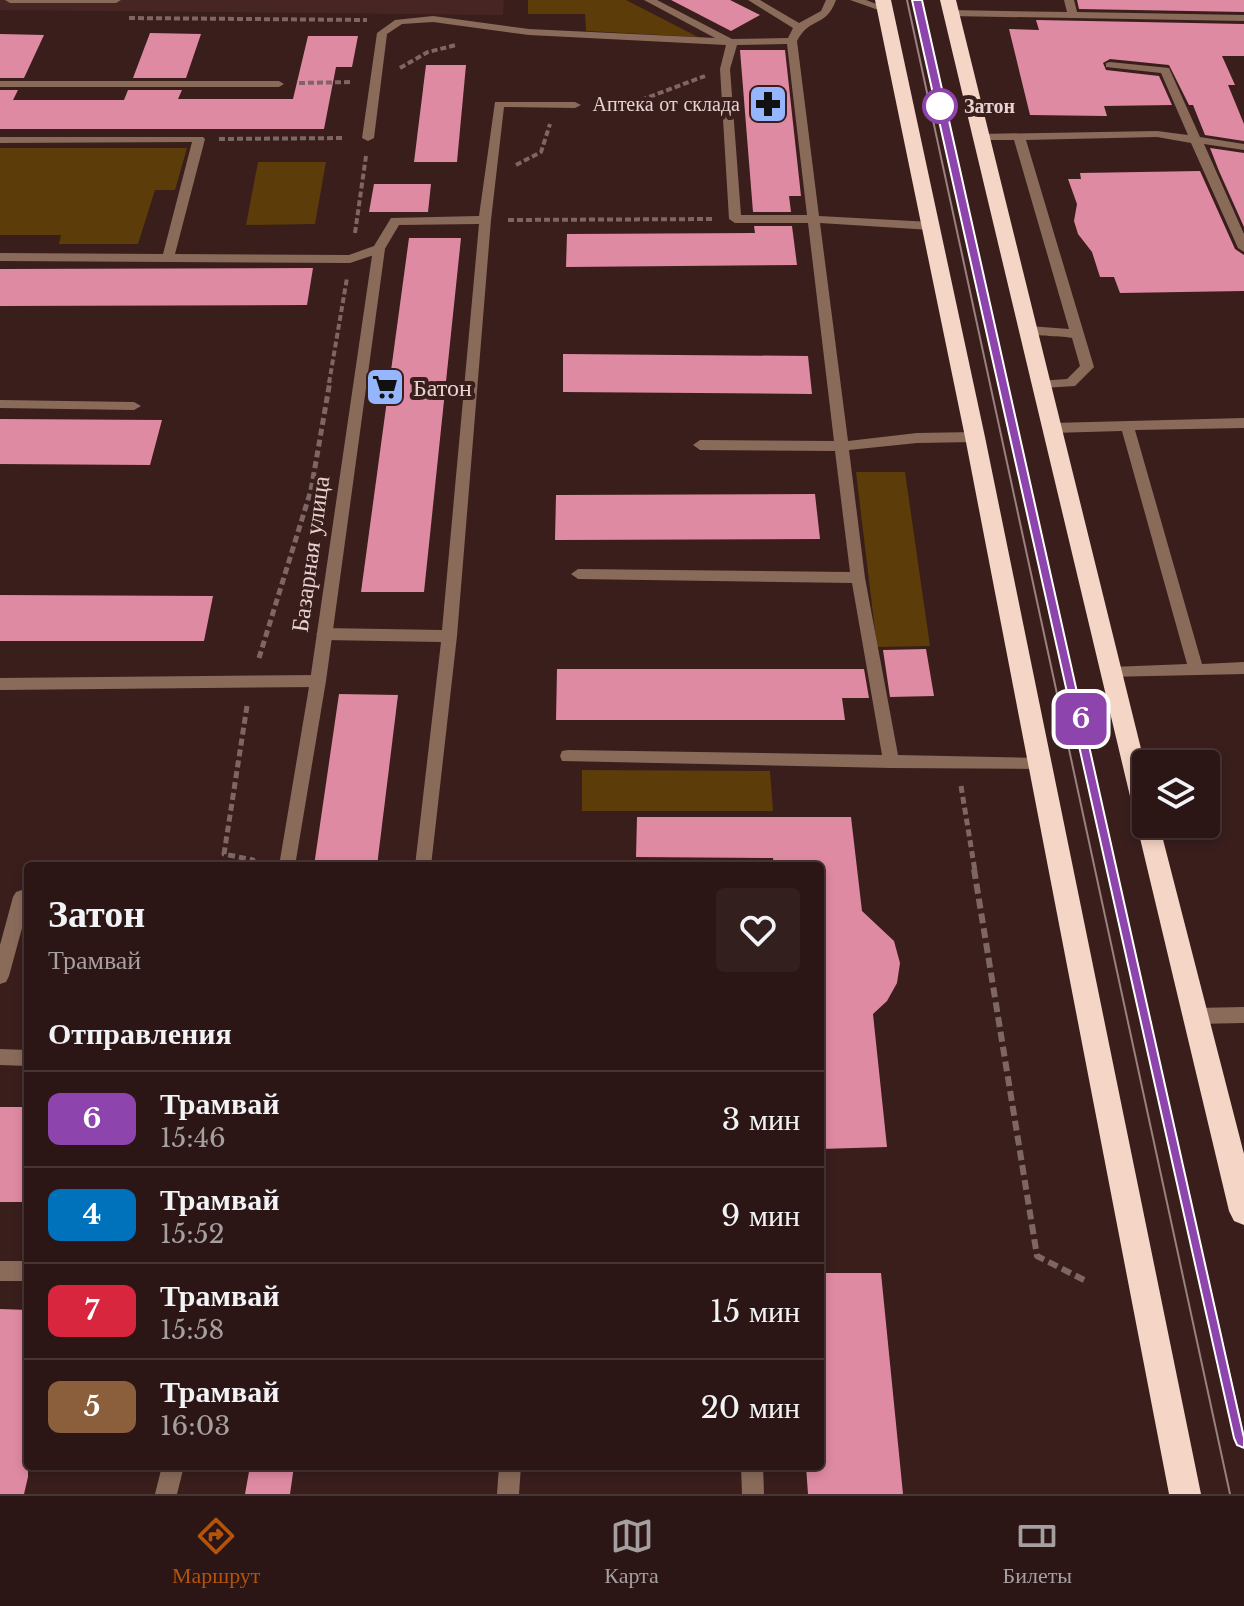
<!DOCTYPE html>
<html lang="ru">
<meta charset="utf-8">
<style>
:root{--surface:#2b1615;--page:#331f1e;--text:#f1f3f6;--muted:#a69fa0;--line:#473534;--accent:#b45309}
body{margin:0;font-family:"Libre Baskerville",serif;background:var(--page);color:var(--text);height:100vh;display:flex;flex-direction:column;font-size:30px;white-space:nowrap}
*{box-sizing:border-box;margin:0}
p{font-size:26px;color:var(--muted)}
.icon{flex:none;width:44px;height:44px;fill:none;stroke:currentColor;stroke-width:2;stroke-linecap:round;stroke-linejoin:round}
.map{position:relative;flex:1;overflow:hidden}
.sheet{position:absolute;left:24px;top:862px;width:800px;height:608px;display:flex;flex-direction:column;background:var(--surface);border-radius:8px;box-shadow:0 4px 12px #0003,0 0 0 2px var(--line)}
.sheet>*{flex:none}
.badge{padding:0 16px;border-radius:12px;font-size:28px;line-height:52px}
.tools{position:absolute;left:1132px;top:750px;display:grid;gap:16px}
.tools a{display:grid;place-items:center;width:88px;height:88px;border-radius:8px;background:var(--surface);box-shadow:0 4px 12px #0003,0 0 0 2px var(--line);font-size:40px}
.map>.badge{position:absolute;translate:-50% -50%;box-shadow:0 0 0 4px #fff}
h2{padding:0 24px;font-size:30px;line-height:72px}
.round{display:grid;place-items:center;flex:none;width:84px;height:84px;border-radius:8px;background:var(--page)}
.summary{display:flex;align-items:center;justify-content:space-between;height:136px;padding:0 24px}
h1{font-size:38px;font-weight:800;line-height:60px}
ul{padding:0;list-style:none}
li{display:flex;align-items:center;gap:24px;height:96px;padding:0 24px;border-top:2px solid var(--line)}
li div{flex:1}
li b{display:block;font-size:30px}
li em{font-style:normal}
li .badge{min-width:88px;font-weight:700;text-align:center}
.tabs{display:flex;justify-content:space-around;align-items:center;height:112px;border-top:2px solid var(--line);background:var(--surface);font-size:22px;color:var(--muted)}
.tabs a{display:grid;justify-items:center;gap:4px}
.tabs .selected{color:var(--accent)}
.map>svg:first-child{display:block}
</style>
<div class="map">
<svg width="1244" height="1494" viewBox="0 0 1244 1494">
<rect width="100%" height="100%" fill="#391e1c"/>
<path fill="#472523" d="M0,0H504L503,15L0,10Z"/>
<g fill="#5c3c09">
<path d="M528,0H626L698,37L586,31L585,14H528Z"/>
<path d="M0,148H187L175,190H155L138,244H59L61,235H0Z"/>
<path d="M258,162H326L315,224L246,225Z"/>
<path d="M856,472H905L930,646L877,647Z"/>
<path d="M582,770L770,771L773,811H582Z"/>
</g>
<g fill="#df8aa3">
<path d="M671,0H730L760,15L731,31Z"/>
<path d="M1077,0H1244V12L1079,9Z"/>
<path d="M1036,20L1244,24V56H1222L1235,85H1228L1244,124V141L1205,135L1193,105H1189L1169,65L1110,59L1103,63L1106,70L1159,76L1172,105L1104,106L1107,116L1030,115L1009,29L1039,30Z"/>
<path d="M150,33L201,34L186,78H133Z"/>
<path d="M0,34L44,35L24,78H0Z"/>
<path d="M308,36H358L352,67H336L324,129H0V90H18L13,100H124L128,90H182L178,99H293Z"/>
<path d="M740,50H785L801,196H789L791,212H753Z"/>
<path d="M426,65H466L457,162H414Z"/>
<path d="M1210,148L1244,153V227L1219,171Z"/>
<path d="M1200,171L1235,249L1244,255V291L1120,293L1114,277H1100L1092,252L1078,234L1074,221L1077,204L1068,179H1081L1080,173Z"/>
<path d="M374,184H431L428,212H369Z"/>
<path d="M754,226H792L797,265L566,267L567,234L755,233Z"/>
<path d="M409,238H461L424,592H361Z"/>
<path d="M313,268L307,305L0,306V269Z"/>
<path d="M563,354L808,356L812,394L563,392Z"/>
<path d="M0,419L162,420L150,465L0,464Z"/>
<path d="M815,494L820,539L555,540L556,495Z"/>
<path d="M0,595L213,596L204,641H0Z"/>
<path d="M926,649L934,696L890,697L883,650Z"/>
<path d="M557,669H864L869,698H842L845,720H556Z"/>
<path d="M339,694L398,695L377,866H314Z"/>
<path d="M637,817H851L862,911L894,941L900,963L897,983L887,1001L873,1014L887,1147L820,1149V866H774L773,858L636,857Z"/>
<rect x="0" y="1107" width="28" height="95"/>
<path d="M820,1273H881L903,1494H808L806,1466H820Z"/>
<path d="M0,1309L28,1310V1477L24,1494H0Z"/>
<path d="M250,1466H294L290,1494H245Z"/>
</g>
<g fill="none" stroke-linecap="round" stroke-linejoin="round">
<g stroke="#7e6664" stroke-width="4" stroke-dasharray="6 3" stroke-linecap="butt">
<path d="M129,18L367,20"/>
<path d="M400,68L428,52L456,45"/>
<path d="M299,83L353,82"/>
<path d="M597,105L625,106L705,76"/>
<path d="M219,139L345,138"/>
<path d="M516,165L541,152L550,124"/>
<path d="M508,220L714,219"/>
<path d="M355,233L366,156"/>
<path d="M329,383L347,278"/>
</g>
<g stroke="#7e6664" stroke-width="5" stroke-dasharray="7 4" stroke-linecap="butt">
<path d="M259,658L311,490L330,381"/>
<path d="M247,706L224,854L253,860L252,866"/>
<path d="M961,786L975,871"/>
</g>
<path stroke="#7e6664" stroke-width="6" stroke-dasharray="10 5" stroke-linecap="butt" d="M974,869L1037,1256L1086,1281"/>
<g fill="#8a6b5a" fill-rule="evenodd">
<path d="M5,0H121L116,3H10Z"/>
<path d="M644,0H657L732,39L788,38L793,28L748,0H760L799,23L821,11L826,0H836C826,28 810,16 797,41L819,216L931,222L937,226L931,230L820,223L848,441L917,433L975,432L982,437L975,442L917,443L849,450L865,578L898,755L1040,758L1046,759L1048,764L1046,769L891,768L562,761L560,756L562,751L568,750L882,755L852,583L578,579L571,574L578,569L850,572L835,451L700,450L693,445L700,440L834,441L808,223H735L729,219L720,69L726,45L529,35L433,22L402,24L387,34L374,138L368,141L362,138L377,33L395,20L433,16L529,29L715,38ZM787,44L807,215H741L730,69L737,45Z"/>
<path d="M1064,0H1074L1077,12L1244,15V21L950,16L945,13L950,10L1067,12Z"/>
<path d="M1110,62L1169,68L1200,137L1244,144V150L1204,144L1244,234V252L1238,248L1191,143L1157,137L1026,140L1094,367L1075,386L1043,388L1038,387V381L1067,379L1080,366L1072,338C1057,335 1034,338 1023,330L1029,326L1069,329L1014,140H979L973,137L979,134L1157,131L1188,135L1161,73L1106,67V63Z"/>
<path d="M0,81H279L284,84L279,87H0Z"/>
<path d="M495,102H575L581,105L575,108L504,107L491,220L457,636L431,866H415L441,642L324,640L316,634L324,628L442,630L479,224L399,225L383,252L350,263L0,261V253L163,254L192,142L0,143V137H203L205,139L175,254L349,255L374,246L391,218L479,216Z"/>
<path d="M0,400L134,402L141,406L134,410L0,408Z"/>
<path d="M1244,418V428L1135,430L1202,664L1244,662V674L1106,677L1103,673L1111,667L1187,664L1122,431L1052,433L1045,428L1052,423Z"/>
<path d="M318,675L326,681L318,687L0,690V678Z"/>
<path d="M22,890L28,892V906L9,976L6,982L0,984V945L13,897L16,892Z"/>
<path d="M1244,1007V1023L1195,1024L1189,1022L1186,1016L1189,1010L1195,1008Z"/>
<path d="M0,1049L28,1050V1066L0,1065Z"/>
<rect x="0" y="1261" width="28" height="20"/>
<path d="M499,1466H521L519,1494H497Z"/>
<path d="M741,1466H763L764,1494H742Z"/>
</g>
<g fill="#8a6b5a" fill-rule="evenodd">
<path d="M850,0H866L889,9L884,12Z"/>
<path d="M379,245L385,249L326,681L295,866H279L310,681L373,249Z"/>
<path d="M162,1466H184L177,1494H155Z"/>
</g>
<g fill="#f5d5c5" fill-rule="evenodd">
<path d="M875,0H891L985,437L1201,1494H1169L965,437Z"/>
<path d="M940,0H956L1146,769V824H1159L1244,1154V1225L1234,1221L1229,1211Z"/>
</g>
<g stroke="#98817f" stroke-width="2">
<path d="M907,0L1230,1494"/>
<path d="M959,190L1244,1438"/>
</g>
</g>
<path fill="#8e44ad" stroke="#fff" stroke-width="2" d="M912,0H922L1244,1438V1448L1237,1445L1234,1438Z"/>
<defs>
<g id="pharmacy-square" transform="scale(2)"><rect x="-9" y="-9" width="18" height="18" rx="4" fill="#95b6fd" stroke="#391e1c"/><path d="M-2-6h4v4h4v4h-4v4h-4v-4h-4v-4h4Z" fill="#111"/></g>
<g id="supermarket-square" transform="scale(2)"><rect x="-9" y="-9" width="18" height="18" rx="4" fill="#95b6fd" stroke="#391e1c"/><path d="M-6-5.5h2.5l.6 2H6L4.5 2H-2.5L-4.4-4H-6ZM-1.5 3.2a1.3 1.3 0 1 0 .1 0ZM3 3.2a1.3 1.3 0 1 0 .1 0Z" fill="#111"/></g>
</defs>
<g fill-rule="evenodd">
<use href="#pharmacy-square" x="768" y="104"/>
<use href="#supermarket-square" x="385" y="387"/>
</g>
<circle fill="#fff" stroke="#8e44ad" stroke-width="4" cx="940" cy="106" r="16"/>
<g text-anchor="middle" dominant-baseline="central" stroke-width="8" stroke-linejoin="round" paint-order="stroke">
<g font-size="20" fill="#e6d3d1" stroke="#391e1c" text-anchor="end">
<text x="740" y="104">Аптека от склада</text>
</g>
<g font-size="20" font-weight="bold" fill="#e6d3d1" stroke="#391e1c" text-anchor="start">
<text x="964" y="106">Затон</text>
</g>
<g font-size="24" fill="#e6d3d1" stroke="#391e1c" text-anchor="start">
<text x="413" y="387">Батон</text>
</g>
<g font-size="24" fill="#e6d3d1" stroke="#391e1c">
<text transform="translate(310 554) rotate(-82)">Базарная улица</text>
</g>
</g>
</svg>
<div class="tools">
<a><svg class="icon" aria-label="layers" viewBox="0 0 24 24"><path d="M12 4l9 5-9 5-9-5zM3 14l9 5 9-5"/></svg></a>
</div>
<b class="badge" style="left:1081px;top:719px;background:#8e44ad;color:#fff">6</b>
<section class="sheet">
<div class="summary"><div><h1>Затон</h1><p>Трамвай</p></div><a class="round"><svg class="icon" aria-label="heart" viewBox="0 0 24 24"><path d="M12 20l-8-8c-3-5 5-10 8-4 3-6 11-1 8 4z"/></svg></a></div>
<h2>Отправления</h2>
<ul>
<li><span class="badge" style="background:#8e44ad;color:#fff">6</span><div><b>Трамвай</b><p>15:46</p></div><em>3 мин</em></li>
<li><span class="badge" style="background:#0072bc;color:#fff">4</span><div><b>Трамвай</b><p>15:52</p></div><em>9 мин</em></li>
<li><span class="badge" style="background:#d7263d;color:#fff">7</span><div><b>Трамвай</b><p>15:58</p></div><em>15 мин</em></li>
<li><span class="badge" style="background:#8b5e3c;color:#fff">5</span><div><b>Трамвай</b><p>16:03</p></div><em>20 мин</em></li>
</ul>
</section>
</div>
<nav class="tabs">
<a class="selected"><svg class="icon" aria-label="directions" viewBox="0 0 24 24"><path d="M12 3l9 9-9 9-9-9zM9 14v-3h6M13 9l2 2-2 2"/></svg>Маршрут</a>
<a><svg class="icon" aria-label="map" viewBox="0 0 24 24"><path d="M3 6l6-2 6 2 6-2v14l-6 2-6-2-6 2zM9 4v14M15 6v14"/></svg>Карта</a>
<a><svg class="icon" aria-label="tickets" viewBox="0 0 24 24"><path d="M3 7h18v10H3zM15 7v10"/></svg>Билеты</a>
</nav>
